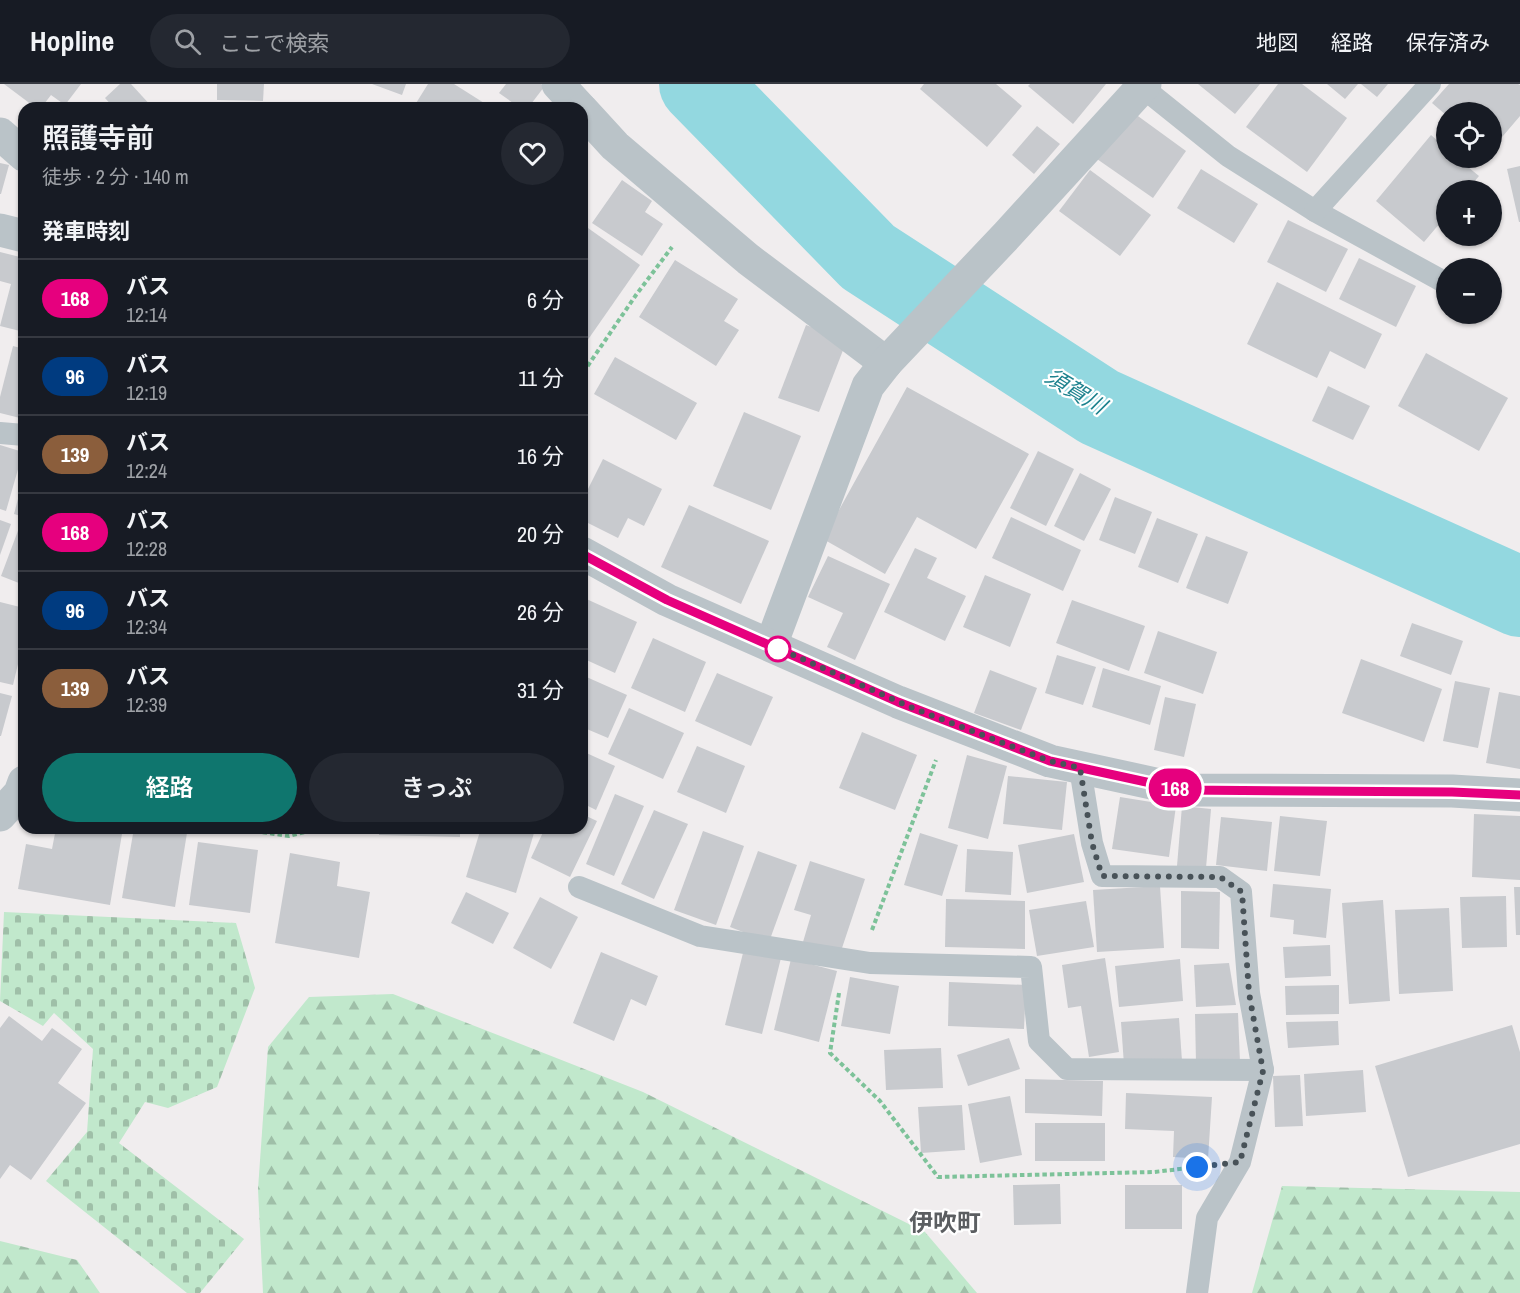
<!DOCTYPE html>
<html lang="ja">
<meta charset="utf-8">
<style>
:root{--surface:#171b24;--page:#242831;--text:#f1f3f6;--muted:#9ea1a6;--line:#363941;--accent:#0f766e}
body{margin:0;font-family:"Archivo Narrow","Noto Sans JP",sans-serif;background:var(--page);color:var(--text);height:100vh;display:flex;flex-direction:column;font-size:22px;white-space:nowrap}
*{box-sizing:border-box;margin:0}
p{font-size:20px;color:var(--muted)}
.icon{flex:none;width:33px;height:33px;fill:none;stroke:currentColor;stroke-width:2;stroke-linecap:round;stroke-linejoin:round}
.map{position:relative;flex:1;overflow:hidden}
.sheet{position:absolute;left:18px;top:18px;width:570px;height:732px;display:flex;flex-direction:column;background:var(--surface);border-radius:18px;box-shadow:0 2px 4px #0004}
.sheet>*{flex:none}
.badge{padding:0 12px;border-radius:20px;font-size:21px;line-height:39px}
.fabs{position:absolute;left:1436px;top:18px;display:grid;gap:12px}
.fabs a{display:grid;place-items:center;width:66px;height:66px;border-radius:50%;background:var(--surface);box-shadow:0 2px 4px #0004;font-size:30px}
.you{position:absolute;width:30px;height:30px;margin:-15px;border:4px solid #fff;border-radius:50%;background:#1a73e8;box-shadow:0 0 0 9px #1a73e833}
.map>.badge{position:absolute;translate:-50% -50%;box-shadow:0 0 0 3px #fff}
h2{padding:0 24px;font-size:22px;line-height:54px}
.round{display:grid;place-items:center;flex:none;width:63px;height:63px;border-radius:32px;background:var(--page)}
.overview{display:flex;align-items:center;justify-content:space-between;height:102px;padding:0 24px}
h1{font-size:28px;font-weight:600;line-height:45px}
.cta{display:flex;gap:12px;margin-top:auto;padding:12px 24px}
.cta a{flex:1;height:69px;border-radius:36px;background:var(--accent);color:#fff;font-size:24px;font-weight:600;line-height:69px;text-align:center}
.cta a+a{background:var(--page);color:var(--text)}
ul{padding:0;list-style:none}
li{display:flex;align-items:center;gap:18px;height:78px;padding:0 24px;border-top:2px solid var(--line)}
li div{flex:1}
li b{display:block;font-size:22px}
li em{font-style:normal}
li .badge{min-width:66px;font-weight:700;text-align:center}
header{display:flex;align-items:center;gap:36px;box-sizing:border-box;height:84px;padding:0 30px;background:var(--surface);border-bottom:2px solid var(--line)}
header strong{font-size:28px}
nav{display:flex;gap:33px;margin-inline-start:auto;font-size:21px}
.search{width:420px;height:54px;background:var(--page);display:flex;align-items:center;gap:15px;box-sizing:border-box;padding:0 21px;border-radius:33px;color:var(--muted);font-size:22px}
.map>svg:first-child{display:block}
</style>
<header>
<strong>Hopline</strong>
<div class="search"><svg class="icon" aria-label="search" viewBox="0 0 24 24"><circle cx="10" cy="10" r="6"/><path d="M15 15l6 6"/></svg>ここで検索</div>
<nav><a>地図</a><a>経路</a><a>保存済み</a></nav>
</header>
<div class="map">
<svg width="1520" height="1209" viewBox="0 0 1520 1209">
<defs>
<pattern id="forest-firs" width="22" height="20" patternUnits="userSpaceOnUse" patternTransform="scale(1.5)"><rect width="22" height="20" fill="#c1e8cc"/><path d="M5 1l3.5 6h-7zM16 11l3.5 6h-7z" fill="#9fbfa8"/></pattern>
<pattern id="cemetery-stones" width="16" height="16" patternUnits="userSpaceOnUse" patternTransform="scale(1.5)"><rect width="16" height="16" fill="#c1e8cc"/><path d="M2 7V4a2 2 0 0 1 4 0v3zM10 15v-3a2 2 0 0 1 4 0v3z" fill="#9fbfa8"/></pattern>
</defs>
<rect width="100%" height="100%" fill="#f0edee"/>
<g fill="url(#forest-firs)">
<path d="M393,910L643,1008L925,1148L977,1209H263L258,1105L268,963L309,913Z"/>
<path d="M1282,1102L1520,1108V1209H1252Z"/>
<path d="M0,1157L77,1176L100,1209H0Z"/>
</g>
<path fill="url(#cemetery-stones)" d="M4,828L236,839L255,904L217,1003L168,1024L145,1018L119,1059L244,1155L200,1209H187L46,1097L87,1048L93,965L54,929L43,942L0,917Z"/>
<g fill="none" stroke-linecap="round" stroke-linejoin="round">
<path stroke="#93d8e0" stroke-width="80" d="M699,0L868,173L1099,323L1520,513"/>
</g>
<g fill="#c8cace">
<path d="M4,0H81L65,21L51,11L41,24H36Z"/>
<path d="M120,0H131L153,24H114L105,14Z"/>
<path d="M217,0H264L263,17L217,16Z"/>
<path d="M372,0H406L402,11Z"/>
<path d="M428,0H454L492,24H413Z"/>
<path d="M506,0H541L544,3L528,24H520L499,9Z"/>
<path d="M924,0H996L1022,22L987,63L920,5Z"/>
<path d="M1030,0H1106L1073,40L1028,2Z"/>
<path d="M1198,0H1260L1235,30Z"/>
<path d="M1278,0H1302L1347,34L1307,88L1246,43Z"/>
<path d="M1327,0H1358L1345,15Z"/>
<path d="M1361,0H1388L1377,13Z"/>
<path d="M1449,0H1518L1520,1V32L1491,66V28H1446V31L1432,19Z"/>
<path d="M1131,27L1186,67L1153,114L1097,75Z"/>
<path d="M1037,42L1060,60L1034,90L1012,71Z"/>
<path d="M1431,51L1446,64V74H1457L1479,92L1467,106H1446V132L1424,158L1376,117Z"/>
<path d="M0,79L9,81L1,110H0Z"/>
<path d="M1520,82V138H1519L1507,85Z"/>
<path d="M1201,85L1258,120L1234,159L1177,124Z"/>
<path d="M1090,86L1151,131L1120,172L1059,127Z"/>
<path d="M622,96L652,117L645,128L663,140L642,172L592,139Z"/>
<path d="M1288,136L1348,165L1326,208L1267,178Z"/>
<path d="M588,144L640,181L587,257L582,253V153Z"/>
<path d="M0,168L24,174V248L0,242L11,200L0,197Z"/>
<path d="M1359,174L1416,202L1396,243L1339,215Z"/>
<path d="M675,176L738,215L724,237L739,246L716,282L639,233Z"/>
<path d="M1277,198L1382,250L1365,285L1330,267L1317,294L1247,260Z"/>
<path d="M806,241L847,256L819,328L778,314Z"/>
<path d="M13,262L24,265V335L0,329V313Z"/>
<path d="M1426,269L1508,314L1479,367L1398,322Z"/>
<path d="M615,273L697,319L676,356L594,310Z"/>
<path d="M1328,302L1370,322L1353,356L1312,337Z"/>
<path d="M907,303L1029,370L976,465L917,433L885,490L823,455Z"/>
<path d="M744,328L801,352L771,426L713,402Z"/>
<path d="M0,361L23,368L6,427L0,425Z"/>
<path d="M1038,367L1074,385L1046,442L1010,424Z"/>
<path d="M603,375L662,405L644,442L628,434L618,454L582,436V417Z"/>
<path d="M1080,389L1111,405L1084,457L1054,442Z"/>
<path d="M23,396H24V433L14,430Z"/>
<path d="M1115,413L1152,428L1135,470L1099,456Z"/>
<path d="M689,421L769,457L741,520L661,483Z"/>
<path d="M1011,433L1081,466L1063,507L992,474Z"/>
<path d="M1157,434L1198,450L1178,499L1138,483Z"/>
<path d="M0,436L11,440L0,471Z"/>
<path d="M19,444L24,446V501L1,492Z"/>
<path d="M1206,452L1248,468L1228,520L1186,504Z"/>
<path d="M915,464L937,474L927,494L966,512L945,557L884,528Z"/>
<path d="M828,472L890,500L855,576L827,563L843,529L808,513Z"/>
<path d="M985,491L1031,510L1010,563L963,543Z"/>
<path d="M582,513L637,538L615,589L582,574Z"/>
<path d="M1072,516L1145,542L1129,587L1056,559Z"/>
<path d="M0,518L24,524V555L13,601L0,598Z"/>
<path d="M1412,539L1463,557L1451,591L1400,572Z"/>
<path d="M1158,547L1217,568L1203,610L1144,589Z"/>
<path d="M653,554L706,578L685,628L631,604Z"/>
<path d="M1057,571L1096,583L1083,621L1045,609Z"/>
<path d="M1361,575L1442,605L1424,658L1342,629Z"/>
<path d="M1103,584L1161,602L1150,641L1092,623Z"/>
<path d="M990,586L1037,604L1021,646L974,629Z"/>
<path d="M717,589L773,613L751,662L695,637Z"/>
<path d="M582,591L627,611L608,654L582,643Z"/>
<path d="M1455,597L1490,604L1478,664L1443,657Z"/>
<path d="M1499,608L1520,612V685L1486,679Z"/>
<path d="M0,609L12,612L1,652H0Z"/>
<path d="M1165,613L1196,620L1184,673L1154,666Z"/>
<path d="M629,624L684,649L663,695L608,670Z"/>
<path d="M862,648L917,671L895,726L839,704Z"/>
<path d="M697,662L745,682L726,729L677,708Z"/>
<path d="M582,667L615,682L596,726L582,719Z"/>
<path d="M967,671L1007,682L988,755L948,744Z"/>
<path d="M1008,692L1067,698L1062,746L1003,740Z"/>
<path d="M615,710L644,722L614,792L586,780Z"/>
<path d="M1120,713L1176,722L1169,773L1112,765Z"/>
<path d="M1182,722L1211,725L1206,784L1177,782Z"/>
<path d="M654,726L688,740L654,815L621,800Z"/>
<path d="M582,730L597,737L570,793L531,774L545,744H582Z"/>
<path d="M1474,730L1520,732V796L1472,793Z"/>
<path d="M1280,732L1327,737L1320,792L1274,787Z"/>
<path d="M1221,733L1272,738L1267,787L1216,781Z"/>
<path d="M56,744H123L110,821L18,805L26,760L52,765Z"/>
<path d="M134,744H159L187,749L175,823L122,814Z"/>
<path d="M379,744H460V753L379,751Z"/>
<path d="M481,744H517L534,749L516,809L466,793Z"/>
<path d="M703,747L744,762L716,841L674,826Z"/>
<path d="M920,749L958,761L942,812L904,801Z"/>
<path d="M1074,750L1084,798L1027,809L1018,761Z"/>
<path d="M198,758L258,766L250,829L189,821Z"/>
<path d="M967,765L1013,768L1011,811L965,808Z"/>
<path d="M758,767L797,781L769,858L730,843Z"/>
<path d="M290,769L340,778L337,802L370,808L359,874L275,859Z"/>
<path d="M810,777L865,795L840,870L803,858L811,831L794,826Z"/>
<path d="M1273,800L1331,805L1326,854L1293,850L1294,836L1270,833Z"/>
<path d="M1160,802L1164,864L1097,868L1093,806Z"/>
<path d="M1514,803H1520V851H1516Z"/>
<path d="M1181,807L1220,808L1219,865L1181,864Z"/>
<path d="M466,808L509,829L493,860L451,839Z"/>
<path d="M1506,812L1507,863L1462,864L1460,813Z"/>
<path d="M540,813L578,833L551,885L513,864Z"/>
<path d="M946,815L1025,817V865L945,863Z"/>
<path d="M1383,816L1390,917L1349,920L1342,819Z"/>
<path d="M1086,817L1094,863L1037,872L1029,826Z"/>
<path d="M1449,824L1453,907L1399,910L1395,826Z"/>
<path d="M1330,861L1331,892L1285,894L1283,863Z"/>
<path d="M744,865L781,874L762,950L725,941Z"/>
<path d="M601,868L658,892L646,922L631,915L614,957L573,939Z"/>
<path d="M1105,874L1119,968L1089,973L1081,922L1068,924L1062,881Z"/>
<path d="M791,875L837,887L819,958L774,946Z"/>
<path d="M1180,875L1183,917L1119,923L1115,882Z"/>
<path d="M1229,879L1236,921L1196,923L1194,881Z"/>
<path d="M850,893L899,902L890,950L841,942Z"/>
<path d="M949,898L1026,901L1024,945L948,942Z"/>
<path d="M1339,901V930L1286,931L1285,902Z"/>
<path d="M1238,929L1240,978L1196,979L1195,930Z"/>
<path d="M9,932L42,957L52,944L82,965L58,999L86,1019L31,1096L10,1081L0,1095V944Z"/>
<path d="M1179,934L1182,977L1124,981L1121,938Z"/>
<path d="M1338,937L1339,961L1288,964L1286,938Z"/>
<path d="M1512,941L1520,968V1060L1408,1093L1375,982Z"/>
<path d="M1009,954L1020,985L968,1002L957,971Z"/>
<path d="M941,964L943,1004L886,1006L884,966Z"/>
<path d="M1363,986L1366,1028L1306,1032L1304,990Z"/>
<path d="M1300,991L1303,1042L1275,1043L1273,992Z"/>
<path d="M1025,995L1103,997L1102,1032L1025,1029Z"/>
<path d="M1126,1009L1212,1013L1208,1075L1173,1073L1174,1047L1125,1045Z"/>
<path d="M1010,1012L1022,1071L980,1079L968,1020Z"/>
<path d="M962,1021L965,1066L921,1069L918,1023Z"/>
<rect x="1035" y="1039" width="70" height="38"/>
<path d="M1060,1100L1061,1140L1014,1141L1013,1101Z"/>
<rect x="1125" y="1101" width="57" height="44"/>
</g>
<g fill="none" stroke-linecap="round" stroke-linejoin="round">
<g stroke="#7dc299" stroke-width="4" stroke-dasharray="4.5 3" stroke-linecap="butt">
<path d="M582,287L587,283L636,211L672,163"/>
<path d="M233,744L289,752L321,744"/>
<path d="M872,846L936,676"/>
<path d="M839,909L830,969L880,1017L938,1093L1154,1088L1197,1083"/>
</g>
<g stroke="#bac3c8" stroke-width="22">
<path d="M1142,3L1228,72L1315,127L1446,199"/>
<path d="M1315,127L1430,0"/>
<path d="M0,349L24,351"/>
<path d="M1080,684L1092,759L1102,792L1220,793L1241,808L1249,909L1263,986L1240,1078L1207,1134L1197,1209"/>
<path d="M579,803L700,852L870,879L1031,883L1039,957L1067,985L1263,986"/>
</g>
<g stroke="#bac3c8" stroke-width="33">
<path d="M558,0L580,24"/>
<path d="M582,26L615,62L748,175L886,279"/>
<path d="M0,146L24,152"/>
<path d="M771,561L868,302L886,279L1007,151L1145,0"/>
<path d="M0,731L20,709L24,698"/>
</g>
<g stroke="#bac3c8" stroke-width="33">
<path d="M0,50L24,71"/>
<path d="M582,469L667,516L898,618L1050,677L1183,706L1452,707L1520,711"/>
</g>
</g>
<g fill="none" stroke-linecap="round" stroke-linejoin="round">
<g stroke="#fff" stroke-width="14">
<path id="line" d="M582,470L667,516L898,618L1050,677L1183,706L1452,708L1520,711"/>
</g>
<use href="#line" stroke="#e6007e" stroke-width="9"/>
<path stroke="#485258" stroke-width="6" stroke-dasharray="0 10.8" d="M778,565L771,561L915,625L1050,677L1080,684L1092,759L1102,792L1220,793L1242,808L1249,909L1263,987L1240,1078L1197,1083"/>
</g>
<circle fill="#fff" stroke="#e6007e" stroke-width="3" cx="778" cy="565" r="12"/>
<g text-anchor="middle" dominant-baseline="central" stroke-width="4.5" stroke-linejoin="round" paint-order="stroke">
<g font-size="22" font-style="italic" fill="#1d828e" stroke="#fff">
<text transform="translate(1076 307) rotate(31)">須賀川</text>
</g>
<g font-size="24" font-weight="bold" fill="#5b5e61" stroke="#fff">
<text x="945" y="1138">伊吹町</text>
</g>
</g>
</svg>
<div class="fabs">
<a><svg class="icon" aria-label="locate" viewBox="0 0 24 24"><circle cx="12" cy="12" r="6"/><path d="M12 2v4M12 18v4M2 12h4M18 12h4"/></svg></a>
<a>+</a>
<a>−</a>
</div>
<div class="you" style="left:1197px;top:1083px"></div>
<b class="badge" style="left:1175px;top:704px;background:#e6007e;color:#fff">168</b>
<section class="sheet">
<div class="overview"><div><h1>照護寺前</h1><p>徒歩 · 2 分 · 140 m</p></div><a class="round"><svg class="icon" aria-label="heart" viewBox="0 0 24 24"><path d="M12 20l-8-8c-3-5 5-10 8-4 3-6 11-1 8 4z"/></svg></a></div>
<h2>発車時刻</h2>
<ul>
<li><span class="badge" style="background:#e6007e;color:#fff">168</span><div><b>バス</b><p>12:14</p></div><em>6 分</em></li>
<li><span class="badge" style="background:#003b80;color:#fff">96</span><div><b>バス</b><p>12:19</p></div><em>11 分</em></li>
<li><span class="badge" style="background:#8b5e3c;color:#fff">139</span><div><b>バス</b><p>12:24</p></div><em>16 分</em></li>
<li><span class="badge" style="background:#e6007e;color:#fff">168</span><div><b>バス</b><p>12:28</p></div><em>20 分</em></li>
<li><span class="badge" style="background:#003b80;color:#fff">96</span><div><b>バス</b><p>12:34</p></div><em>26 分</em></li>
<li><span class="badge" style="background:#8b5e3c;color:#fff">139</span><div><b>バス</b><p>12:39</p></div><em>31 分</em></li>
</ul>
<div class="cta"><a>経路</a><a>きっぷ</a></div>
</section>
</div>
